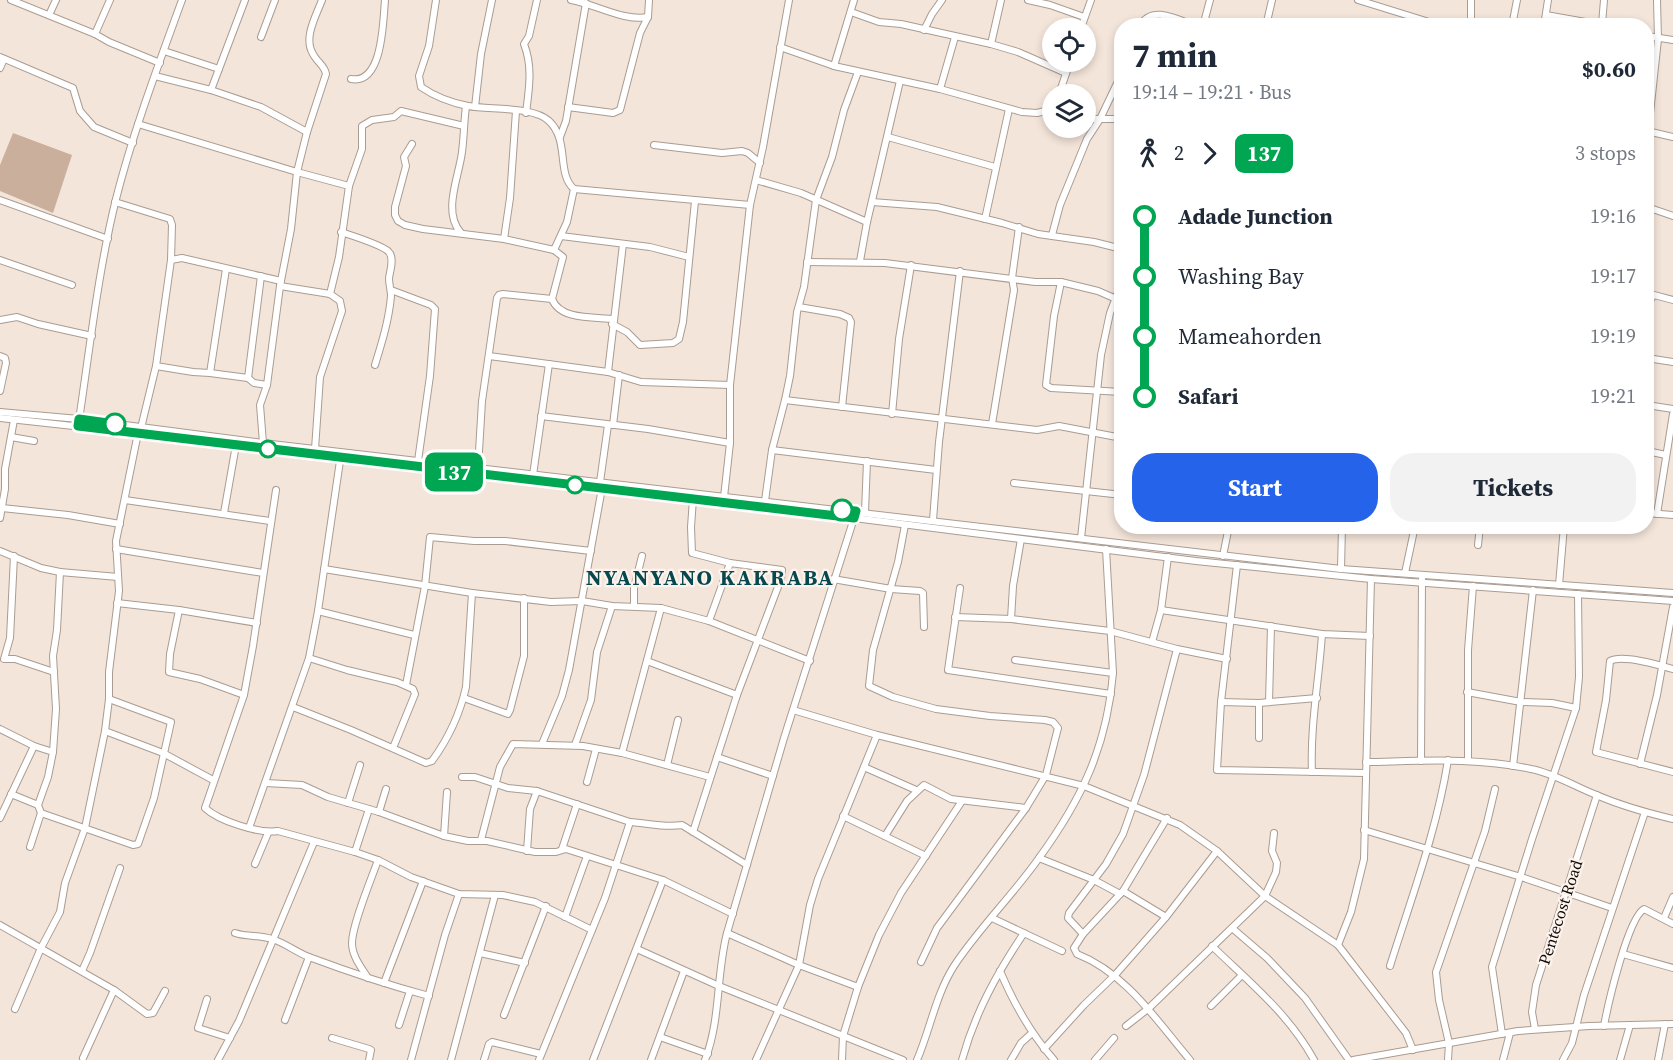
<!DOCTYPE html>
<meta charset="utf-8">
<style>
:root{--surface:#fff;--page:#f2f2f3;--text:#1f2937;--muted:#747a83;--accent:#2563eb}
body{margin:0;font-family:"Source Serif 4",serif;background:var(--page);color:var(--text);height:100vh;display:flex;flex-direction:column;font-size:22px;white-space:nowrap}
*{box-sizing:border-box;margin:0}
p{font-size:20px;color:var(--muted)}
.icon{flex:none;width:33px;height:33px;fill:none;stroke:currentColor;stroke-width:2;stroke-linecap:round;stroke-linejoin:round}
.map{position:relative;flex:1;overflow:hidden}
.side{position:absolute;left:1114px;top:18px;width:540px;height:516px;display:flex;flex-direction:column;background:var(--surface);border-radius:24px;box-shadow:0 3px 9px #0003}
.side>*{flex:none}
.badge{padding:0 12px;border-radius:9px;font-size:21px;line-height:39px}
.tools{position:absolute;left:1042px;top:18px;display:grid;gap:12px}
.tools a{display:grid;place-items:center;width:54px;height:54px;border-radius:50%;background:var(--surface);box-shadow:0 3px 9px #0003;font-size:30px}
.map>.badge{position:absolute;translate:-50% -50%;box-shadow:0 0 0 3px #fff}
.legs{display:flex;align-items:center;gap:9px;height:66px;padding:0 18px;font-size:20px}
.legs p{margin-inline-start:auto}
.headline{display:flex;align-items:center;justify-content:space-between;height:102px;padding:0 18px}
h1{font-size:33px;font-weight:700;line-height:45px}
.action{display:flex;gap:12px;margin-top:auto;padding:12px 18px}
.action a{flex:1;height:69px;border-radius:24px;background:var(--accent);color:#fff;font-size:24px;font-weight:700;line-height:69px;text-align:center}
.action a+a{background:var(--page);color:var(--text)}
ul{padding:0 18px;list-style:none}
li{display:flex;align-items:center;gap:21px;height:60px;font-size:22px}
li i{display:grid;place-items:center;width:9px;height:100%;margin:0 8px;background:currentColor}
li i::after{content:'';width:15px;height:15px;margin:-8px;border:4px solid;border-radius:50%;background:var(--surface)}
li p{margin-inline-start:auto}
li:first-child i{background:linear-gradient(#0000 50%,currentColor 0)}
li:last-child i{background:linear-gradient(currentColor 50%,#0000 0)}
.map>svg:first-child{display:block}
</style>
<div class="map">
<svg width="1673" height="1060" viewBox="0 0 1673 1060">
<rect width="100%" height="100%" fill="#f4e5da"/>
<path fill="#cbaf9d" d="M13,133L72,155L53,213L0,191V165Z"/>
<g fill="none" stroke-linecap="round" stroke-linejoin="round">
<g stroke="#aa9c92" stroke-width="8">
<g id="minor">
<path d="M11,0L95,34L109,42L160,63"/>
<path d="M436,0L429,46L419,76L421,87C434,96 453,103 468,106C490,110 533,106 549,121C570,141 556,173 574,189L750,205"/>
<path d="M571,0C595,4 625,22 648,17"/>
<path d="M1028,0L1050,5L1084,17"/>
<path d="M1358,0L1442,26"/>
<path d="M851,12L879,22L901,24L991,44L1018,52L1066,73"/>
<path d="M49,15L56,0"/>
<path d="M1546,15L1608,26"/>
<path d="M1602,24L1604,0"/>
<path d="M1140,26C1152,4 1178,20 1196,26"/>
<path d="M1203,26L1210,0"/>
<path d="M1266,26L1272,0"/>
<path d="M1471,26V0"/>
<path d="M1512,26L1517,0"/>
<path d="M1544,26L1548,0"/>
<path d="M1081,28L1091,0"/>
<path d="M924,30L932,14L942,0"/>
<path d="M95,34L110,0"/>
<path d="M1647,36L1673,40"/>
<path d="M261,37L275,0"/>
<path d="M991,44L1001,0"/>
<path d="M780,47L834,66L940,89L1022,112L1037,113L1053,109"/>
<path d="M164,51L219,69"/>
<path d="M0,57L73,88L80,111L94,127L133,143"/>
<path d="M834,66L854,0"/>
<path d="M0,68L4,59"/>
<path d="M155,76L211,90L261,107L307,132"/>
<path d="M351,79C383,85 383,21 385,0"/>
<path d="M940,89L955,37"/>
<path d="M211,90L245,0"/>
<path d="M1059,94L1070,62"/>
<path d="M475,107L481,54L492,0"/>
<path d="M568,107L613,113L620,110L640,33L648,17L649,0"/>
<path d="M526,113C529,89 533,67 524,44L529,36L537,0"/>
<path d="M1086,119H1122"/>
<path d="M138,124L297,172L349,186"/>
<path d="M1647,131L1673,137"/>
<path d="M1648,132L1658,39L1657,0"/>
<path d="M560,137L566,121L586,3"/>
<path d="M888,137L995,167"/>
<path d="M412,144L404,157L406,166L395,207V215L398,221L405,225L423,229L504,239L554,250L563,257L552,299L503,294L499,295L497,298L482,401L478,468"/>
<path d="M654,145L722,153L742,151L748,153L760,163"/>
<path d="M756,180L801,193L867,222"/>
<path d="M0,200L108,239"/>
<path d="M115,202L170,219L172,225L171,260"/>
<path d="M872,202L937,207L1002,223L1038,234L1094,242L1122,249"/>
<path d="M1647,207L1673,216"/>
<path d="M985,219L1009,109"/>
<path d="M341,232C353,236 379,244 388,251C395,257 390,271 389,278C389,285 391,290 391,296C389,320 382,342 375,365"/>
<path d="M461,233C442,212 459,177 462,152C464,137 464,121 466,106"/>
<path d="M1052,235L1060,205L1087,139L1100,119L1122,73"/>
<path d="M561,236L650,247L689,257"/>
<path d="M504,239L510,198L516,111"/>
<path d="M554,250L567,222L574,189"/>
<path d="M0,260L72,285"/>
<path d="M860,261L867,222L900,81"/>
<path d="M807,262L885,263L1035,282H1061L1098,291L1114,298"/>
<path d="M1061,282L1054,316L1046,385L1051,388L1122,392"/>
<path d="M280,286L330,294"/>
<path d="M391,290L431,305L435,309L430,376L418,461"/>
<path d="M552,299C560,320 593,317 613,319"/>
<path d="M1647,304L1654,295L1673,300"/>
<path d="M799,307L840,314L849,318L851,322L842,407"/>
<path d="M0,320L17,317L38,324L92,336"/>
<path d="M612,324L627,332L640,345L673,343L679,339L683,322L695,201"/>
<path d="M0,356L5,358L6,363L0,391"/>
<path d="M489,356L608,372L641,382L730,385"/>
<path d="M1647,358L1673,362"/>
<path d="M156,366L193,372L210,373L248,378L254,383L267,385"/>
<path d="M608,372L623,244"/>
<path d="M210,373L226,269"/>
<path d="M248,378L261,276"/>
<path d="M785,400L1037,430L1059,426L1122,438"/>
<path d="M1647,405L1673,409"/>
<path d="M0,412L79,419L263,443L1341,569L1673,593"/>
<path d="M892,414L899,339L911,265"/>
<path d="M541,416L648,429L730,443"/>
<path d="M0,418L183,438L340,458L854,518L1196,561L1371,579L1673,601"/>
<path d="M79,420C90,347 98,272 116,199C133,132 158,66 182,0"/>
<path d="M992,424L1014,290L1012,278L1019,227"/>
<path d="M613,425L619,375"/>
<path d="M141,428L156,366L171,260L182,258L281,281"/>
<path d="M11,437L34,441"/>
<path d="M263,443L260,405L267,385L280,286L291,229L297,172L307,132L326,74C325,66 317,62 313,54C303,38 316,16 322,0"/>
<path d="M315,449L320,377L342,311L340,301L330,294L339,257L349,186L362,149V126L372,120L394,117L401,111L464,126"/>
<path d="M772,450L936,470"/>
<path d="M1647,451L1666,455"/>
<path d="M533,475L549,364"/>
<path d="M600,482L608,425"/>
<path d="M1014,483L1122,495"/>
<path d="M276,490L253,646L244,695L205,808C219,821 259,834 278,831L355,852L378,860L411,877L459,894L503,895L535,902L592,930"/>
<path d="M724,497L730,443V385L750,205L763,147L789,0"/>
<path d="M125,500L270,521"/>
<path d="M765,501L772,450L785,400L790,376L797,312L804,287L816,200L832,157L844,110L858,72"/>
<path d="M2,508L68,515L120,524"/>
<path d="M865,512L867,461"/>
<path d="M224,513L236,445"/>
<path d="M1647,513L1673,515"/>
<path d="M1657,514L1673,414"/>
<path d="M0,518L5,489V469L14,420"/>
<path d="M933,520L939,442L960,271"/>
<path d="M905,525L898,562L873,650L869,686L893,697L936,709L990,716L1045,720L1053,722L1058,728L1046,775L1026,808L937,928L921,962"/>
<path d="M1081,538L1101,355L1110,313L1122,282"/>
<path d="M1478,545L1480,526"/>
<path d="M116,549L263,573"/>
<path d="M0,551L41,568L60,572L118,577"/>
<path d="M14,556L10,638L4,659H15L54,672"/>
<path d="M1223,556L1229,526"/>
<path d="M1237,565L1221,702L1217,770L1365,773"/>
<path d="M324,569L472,593L551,602L582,601L612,606L661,608L709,621L810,661"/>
<path d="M1341,569L1342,526"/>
<path d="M60,572L57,630L53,656L56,709L53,752L48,777L38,805L41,813L133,845L138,844L154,798L171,722L109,699"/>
<path d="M1405,573L1415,526"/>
<path d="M833,579L891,589L920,591L923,593L924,627"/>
<path d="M1559,585L1564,526"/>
<path d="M960,588L948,670L1111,694"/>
<path d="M117,603L179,610L257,623"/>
<path d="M634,606V588L642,556"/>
<path d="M179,610L170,654L169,672L200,679L244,695"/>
<path d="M1161,610L1322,634L1370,636"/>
<path d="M318,611L414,635"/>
<path d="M955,617L1011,619L1110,631L1177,649L1227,659"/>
<path d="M1011,619L1013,586L1021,539"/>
<path d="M709,621L730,563"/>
<path d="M1152,642L1161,610L1168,557"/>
<path d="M309,658L347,670L397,682L413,689L415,694L393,748"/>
<path d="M1015,660L1113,673"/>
<path d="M647,661L737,695"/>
<path d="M1673,669C1659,665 1622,654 1610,661L1606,700L1596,752L1673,772"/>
<path d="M406,685L425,586L430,537L474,541H505L591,551"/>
<path d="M1467,692L1521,702L1552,703L1576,708"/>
<path d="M464,698L508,714L510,710L524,656V598"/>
<path d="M1221,702L1259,703L1317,698"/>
<path d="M1269,702L1271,626"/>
<path d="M1259,703V738"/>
<path d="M293,707L351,730L426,763L432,761C448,739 460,714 466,687L472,593"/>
<path d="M793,710L877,735L1084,786L1180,825L1217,851L1265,896L1338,945L1406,1033L1413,1050"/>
<path d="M0,729L34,746L53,752"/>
<path d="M105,731L163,753L213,780"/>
<path d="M542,744L562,696L569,670L602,488"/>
<path d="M575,745L591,700L597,652L612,606"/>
<path d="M622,753L661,608"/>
<path d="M717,757L773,776"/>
<path d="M1468,760V650L1473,586"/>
<path d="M1421,761L1422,579"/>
<path d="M1366,762C1421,761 1477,757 1531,769C1553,773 1574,786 1594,794C1619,805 1647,813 1673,819"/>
<path d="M1640,764L1657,695L1673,607"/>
<path d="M667,765L678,720"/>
<path d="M1513,766L1533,590"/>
<path d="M864,767L916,790"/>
<path d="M1312,772C1310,726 1319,680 1322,634"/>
<path d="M462,777H475L508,788L537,791L630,822C648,823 664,828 682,825L747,865"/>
<path d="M587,782L596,749"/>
<path d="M266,783L302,785L328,797L379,812L444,836L468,841H487L535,852H556L566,849L663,880L733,914"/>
<path d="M11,794L38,805"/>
<path d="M348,803L360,765"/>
<path d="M379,812L386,789"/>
<path d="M843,816L926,856"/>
<path d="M0,818L34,746"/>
<path d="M1167,818L1123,891L1083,934L1074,948L1077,954C1126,973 1157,1021 1190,1060"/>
<path d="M249,828L309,658L318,611L341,454"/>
<path d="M1364,830L1521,877L1612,908"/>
<path d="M693,832L737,695L781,579L782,570L730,563L692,553L691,527L693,499"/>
<path d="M444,836L447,792"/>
<path d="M885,836L907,801L924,785L951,799L1026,808"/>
<path d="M481,840L500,767L513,744L583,746L622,753L710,777"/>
<path d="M30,847L41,813"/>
<path d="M562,849L577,804"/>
<path d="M527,851L530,809L537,791"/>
<path d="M355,852L369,809"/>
<path d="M1039,858L1094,880L1120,894"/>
<path d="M255,864L268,833"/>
<path d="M1123,891L1166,917"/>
<path d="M565,917L587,856"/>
<path d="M992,918L1062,951"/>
<path d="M1664,918L1673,897"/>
<path d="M0,925L114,990L147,1014L153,1013L165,991"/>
<path d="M1232,928L1267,958L1305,998L1349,1060"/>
<path d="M235,933C247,937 259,935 272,939C285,943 296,952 309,957C349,972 388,985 429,996"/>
<path d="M727,933L799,965L858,987"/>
<path d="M1083,934L1068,918L1069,913L1106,864L1123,834L1144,775L1177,649"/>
<path d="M1338,945L1351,912L1364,859L1371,579"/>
<path d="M1212,946C1249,982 1289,1014 1314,1060"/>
<path d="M637,949L719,986L903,1060"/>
<path d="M480,953L525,963"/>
<path d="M1623,954L1673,968"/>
<path d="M1390,966C1411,899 1437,830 1448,760"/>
<path d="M82,971L90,953L120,868"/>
<path d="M1000,971C1014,1004 1030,1033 1054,1060"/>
<path d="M368,978C361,967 352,956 352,943C352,925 371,880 378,860"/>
<path d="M384,983L423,881"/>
<path d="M207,999L198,1028L230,1038"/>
<path d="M1211,1006L1242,975"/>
<path d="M15,1009L41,948L60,912L65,883L85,828L105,731L109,699V672L119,591L116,541L138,433"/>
<path d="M504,1015L546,906"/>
<path d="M285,1020L309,957"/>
<path d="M399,1025L410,991"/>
<path d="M1126,1026L1149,1008L1265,896L1276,872L1277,863L1272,851L1274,833"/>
<path d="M1604,1026C1608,1004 1628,918 1644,909L1673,924"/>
<path d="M1535,1029L1532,1012L1536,985L1597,795"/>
<path d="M1502,1034L1492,967L1532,839L1576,708L1579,677L1578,594"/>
<path d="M660,1037L708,1054"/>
<path d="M332,1038L369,1049L371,1050L369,1060"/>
<path d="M1044,1049L1084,1005L1115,975L1166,917L1217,851"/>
<path d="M83,1058L114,990"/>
<path d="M218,1060L239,1021L314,842"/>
<path d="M411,1060L445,935L459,894"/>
<path d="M451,1060L495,895"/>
<path d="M484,1060L489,1044L492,1042L541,1054"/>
<path d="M539,1060L605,898L630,822"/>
<path d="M593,1060L663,880"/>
<path d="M651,1060L684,971"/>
<path d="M705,1060C721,1019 716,975 727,933L784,738L855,515"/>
<path d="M756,1060L799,965L810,905L818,879L877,735"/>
<path d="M842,1060L843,1036L858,987L879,935L901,893L962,801"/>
<path d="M917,1060C930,1030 936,994 954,966C979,928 1013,895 1039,858C1082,799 1107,746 1113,673L1106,549"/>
<path d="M962,1060C975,1013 997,973 1024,933"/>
<path d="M1011,1060L1021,1043L1031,1034"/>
<path d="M1095,1060L1114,1038"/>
<path d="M1353,1060L1518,1031L1589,1026L1673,1024"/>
<path d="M1448,1060L1449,1043L1439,1000L1436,972L1485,831L1495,789"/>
<path d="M1503,1060L1510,1033"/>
<path d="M1563,1060L1572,1043L1584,995L1645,812"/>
<path d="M1620,1060L1630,1025"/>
<path d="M1658,1060L1665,1024"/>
</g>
</g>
<use href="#minor" stroke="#fff" stroke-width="6"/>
</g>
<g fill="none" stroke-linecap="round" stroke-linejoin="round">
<g stroke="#fff" stroke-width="14">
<path id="line-1" d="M115,424L79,419L78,426L854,518L856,511L842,510"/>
</g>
<use href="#line-1" stroke="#00a651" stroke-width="9"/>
</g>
<g fill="#fff" stroke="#00a651" stroke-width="3">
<circle cx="115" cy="424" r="10"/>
<circle cx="268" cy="449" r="8"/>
<circle cx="575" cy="485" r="8"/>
<circle cx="842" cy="510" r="10"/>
</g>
<g text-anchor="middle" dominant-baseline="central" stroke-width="4.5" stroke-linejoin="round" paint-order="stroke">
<g font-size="16" fill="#0f0a07" stroke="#fdf3ed">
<text transform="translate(1560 912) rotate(-72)">Pentecost Road</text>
</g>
<g font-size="22" font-weight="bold" letter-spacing="1.5" fill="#07484f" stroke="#fdf3ed">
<text x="710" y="577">NYANYANO KAKRABA</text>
</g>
</g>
</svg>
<div class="tools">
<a><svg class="icon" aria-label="locate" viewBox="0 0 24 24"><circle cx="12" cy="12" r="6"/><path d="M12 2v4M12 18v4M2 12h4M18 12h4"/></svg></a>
<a><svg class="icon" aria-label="layers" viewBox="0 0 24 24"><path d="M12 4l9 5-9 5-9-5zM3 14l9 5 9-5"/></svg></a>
</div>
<b class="badge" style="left:454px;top:472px;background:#00a651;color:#fff">137</b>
<section class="side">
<div class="headline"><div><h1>7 min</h1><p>19:14 – 19:21 · Bus</p></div><b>$0.60</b></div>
<div class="legs"><svg class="icon" aria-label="walk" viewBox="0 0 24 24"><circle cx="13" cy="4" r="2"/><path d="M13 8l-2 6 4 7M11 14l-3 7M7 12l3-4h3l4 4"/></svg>2<svg class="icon" aria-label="forward" viewBox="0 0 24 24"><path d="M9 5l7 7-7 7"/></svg><b class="badge" style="background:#00a651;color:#fff">137</b><p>3 stops</p></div>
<ul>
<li><i style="color:#00a651"></i><b>Adade Junction</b><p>19:16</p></li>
<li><i style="color:#00a651"></i><span>Washing Bay</span><p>19:17</p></li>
<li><i style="color:#00a651"></i><span>Mameahorden</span><p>19:19</p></li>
<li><i style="color:#00a651"></i><b>Safari</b><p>19:21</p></li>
</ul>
<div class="action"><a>Start</a><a>Tickets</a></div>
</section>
</div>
